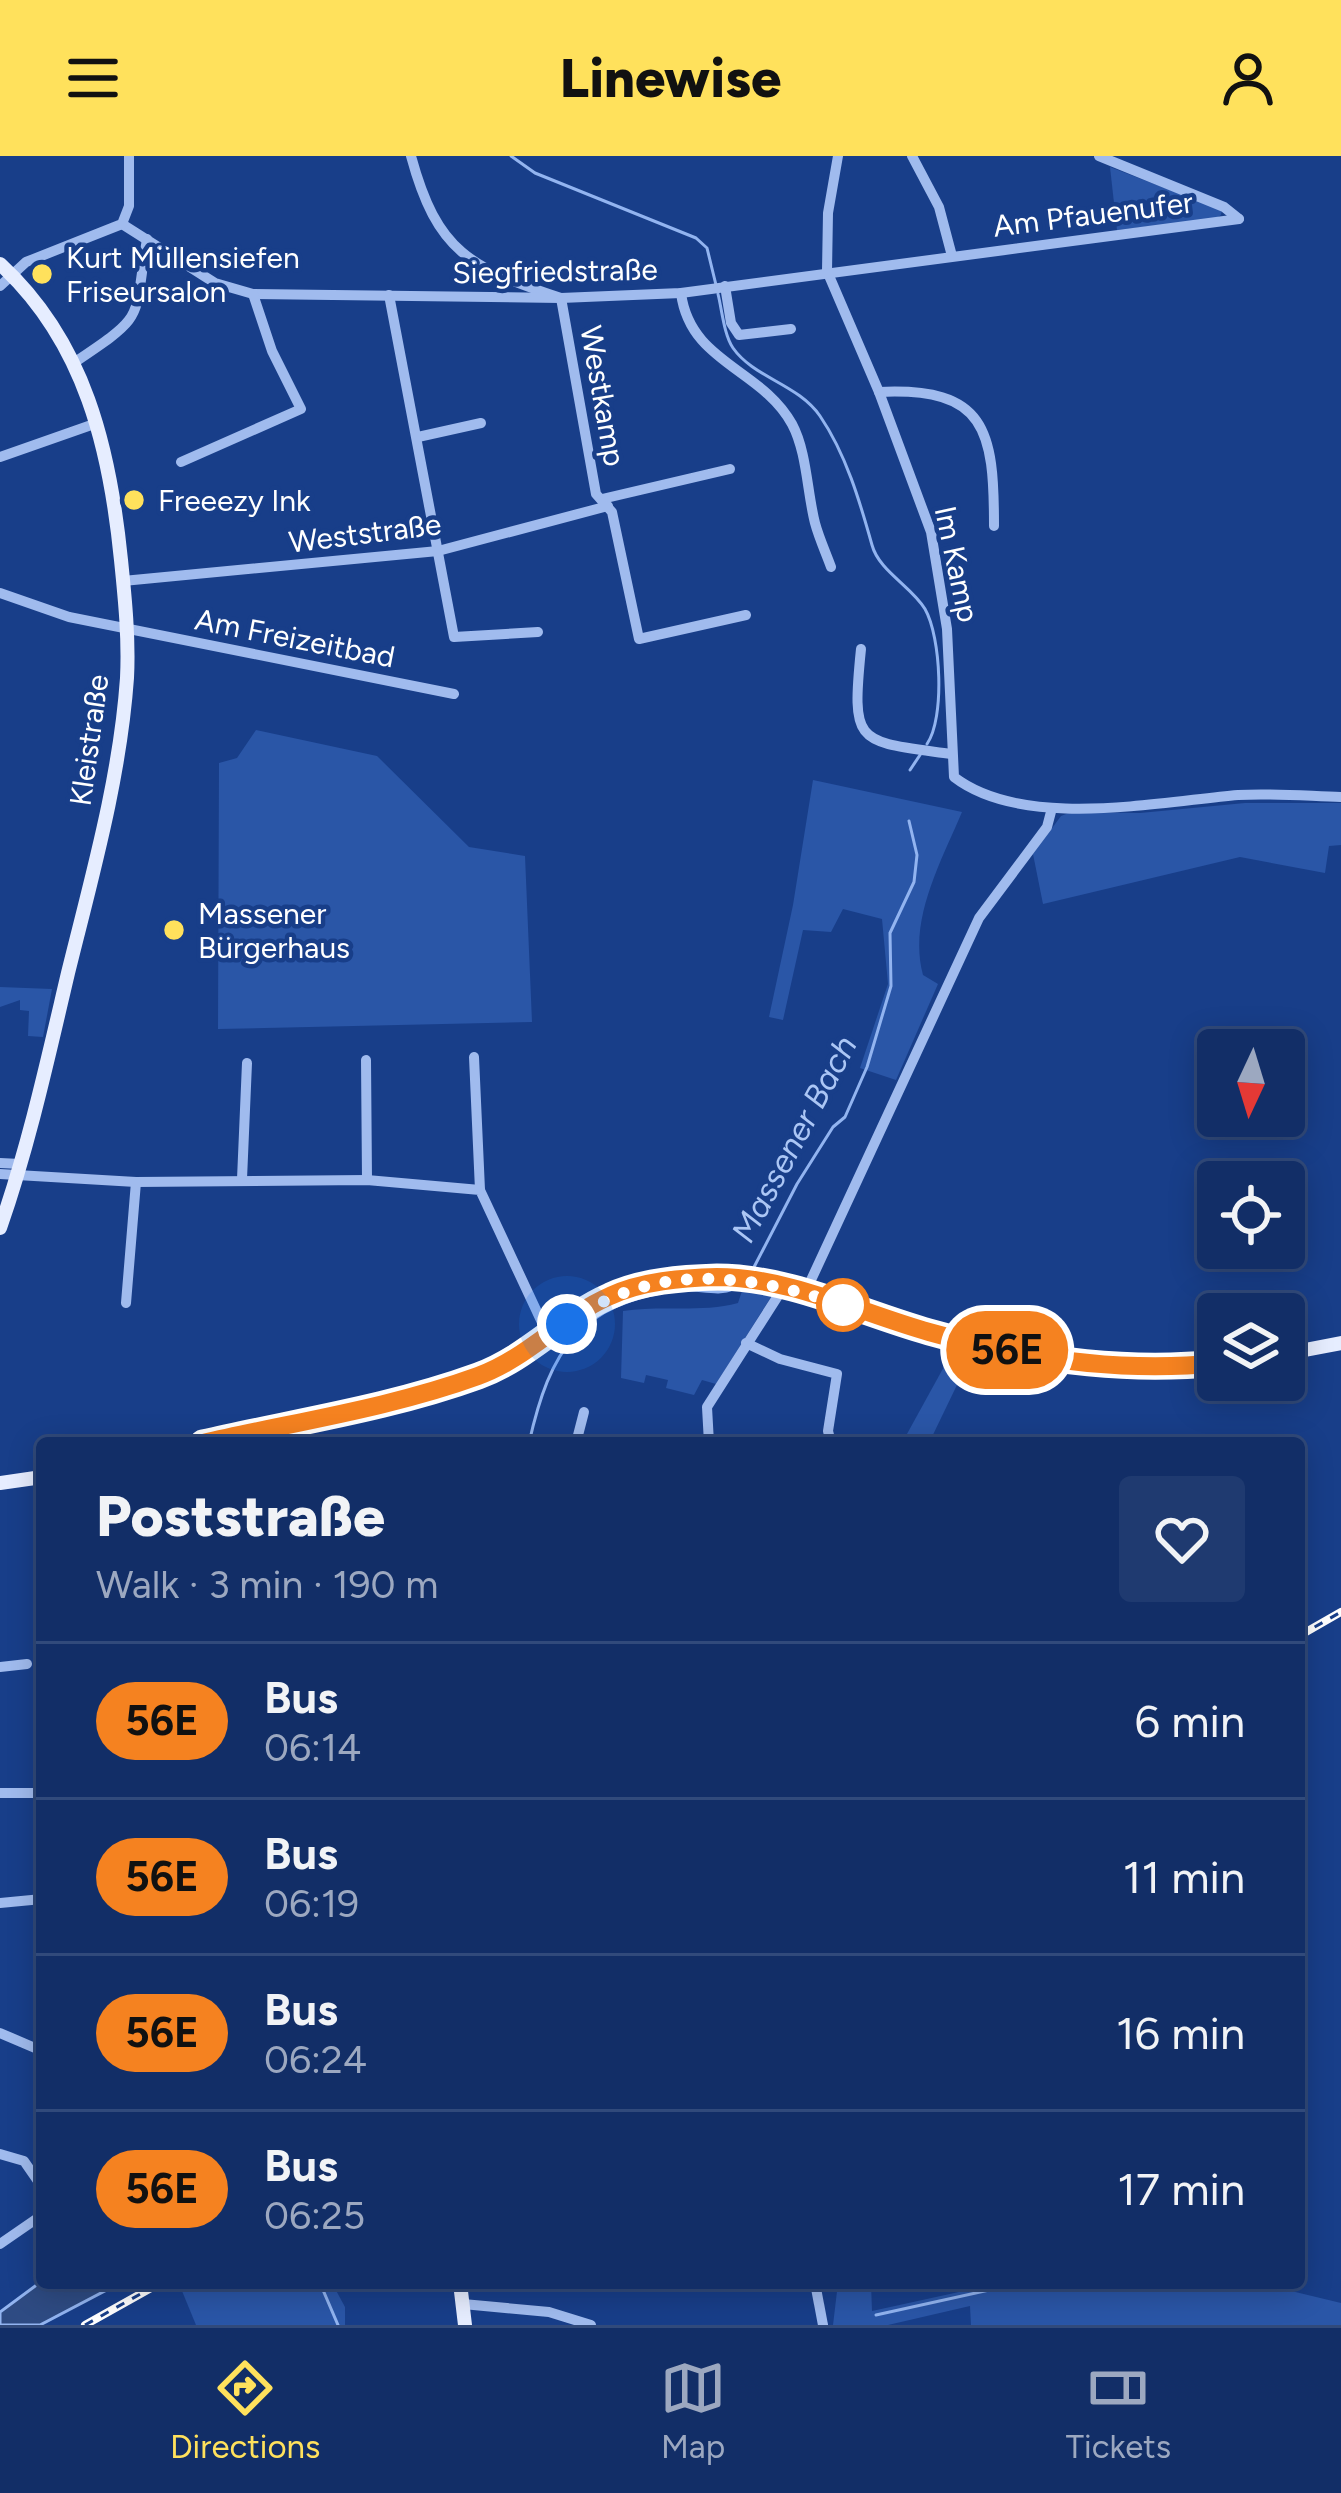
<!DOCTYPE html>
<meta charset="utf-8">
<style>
:root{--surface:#122e67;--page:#1f3a70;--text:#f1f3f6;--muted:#9ca8c0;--line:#314a7b;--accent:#ffe15c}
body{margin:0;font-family:Figtree,sans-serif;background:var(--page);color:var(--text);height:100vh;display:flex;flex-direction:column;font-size:45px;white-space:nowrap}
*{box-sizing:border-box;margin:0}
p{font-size:39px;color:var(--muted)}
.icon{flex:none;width:66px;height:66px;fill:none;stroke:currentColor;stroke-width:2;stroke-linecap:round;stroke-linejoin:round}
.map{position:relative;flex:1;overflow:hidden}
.side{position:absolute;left:36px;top:1281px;width:1269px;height:852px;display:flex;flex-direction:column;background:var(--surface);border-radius:12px;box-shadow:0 6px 30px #0003,0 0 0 3px var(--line)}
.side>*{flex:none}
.badge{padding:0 24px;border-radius:39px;font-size:42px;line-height:78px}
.needle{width:78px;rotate:184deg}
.controls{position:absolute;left:1197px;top:873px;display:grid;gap:24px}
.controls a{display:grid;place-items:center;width:108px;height:108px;border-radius:12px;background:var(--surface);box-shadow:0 6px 30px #0003,0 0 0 3px var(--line);font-size:60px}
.you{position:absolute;width:60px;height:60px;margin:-30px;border:9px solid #fff;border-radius:50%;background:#1a73e8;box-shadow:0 0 0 18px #1a73e833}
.map>.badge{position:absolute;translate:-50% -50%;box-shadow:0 0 0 6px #fff}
.round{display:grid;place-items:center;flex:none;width:126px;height:126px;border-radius:12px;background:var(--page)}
.headline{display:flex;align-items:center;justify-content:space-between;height:204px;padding:0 60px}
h1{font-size:57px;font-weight:800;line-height:90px}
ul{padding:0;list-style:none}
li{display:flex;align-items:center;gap:36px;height:156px;padding:0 60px;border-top:3px solid var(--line)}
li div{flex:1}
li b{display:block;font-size:45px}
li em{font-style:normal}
li .badge{min-width:132px;font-weight:700;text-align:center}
header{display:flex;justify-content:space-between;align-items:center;height:156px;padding:0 60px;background:var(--accent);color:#111;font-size:54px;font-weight:800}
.menu{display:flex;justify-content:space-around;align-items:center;height:168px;border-top:3px solid var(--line);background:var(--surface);font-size:33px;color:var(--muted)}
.menu a{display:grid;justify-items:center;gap:6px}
.menu .active{color:var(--accent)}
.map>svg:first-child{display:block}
</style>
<header><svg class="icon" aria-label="menu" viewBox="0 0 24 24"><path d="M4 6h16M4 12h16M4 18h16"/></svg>Linewise<svg class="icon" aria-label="person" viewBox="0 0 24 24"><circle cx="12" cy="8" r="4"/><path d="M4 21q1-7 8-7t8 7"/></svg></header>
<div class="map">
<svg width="1341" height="2169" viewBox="0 0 1341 2169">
<rect width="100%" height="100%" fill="#183e89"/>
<g fill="#2a56a7">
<path d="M1110,11L1222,54L1221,59L1215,63L1117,74Z"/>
<path d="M256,574L377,600L469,691L525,700L532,866L218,873L219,607L237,602Z"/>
<path d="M813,624L962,656C941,706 908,764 923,819L938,828L896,924L860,912L888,828L882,763L843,753L831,776L803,774L783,864L769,861L793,749Z"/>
<path d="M1245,647H1341V689L1329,690L1325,717L1240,701L1043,748L1033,698L1061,660L1071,656L1140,657Z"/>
<path d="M0,831L52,833L43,881L28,880L29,855L20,854V844L0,851Z"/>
<path d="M743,1132L767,1135L771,1141L716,1228L702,1224L694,1239L666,1232L668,1224L646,1219L644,1227L621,1222L623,1155C661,1149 701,1157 738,1147Z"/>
<path d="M951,1198L969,1204L929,1287H902Z"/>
<path d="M198,2127H332L345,2151V2169H196L182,2135Z"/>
<path d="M838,2127H871L872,2155L1000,2127H1258L1341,2147V2169H971L970,2150L888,2169H833Z"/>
</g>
<path fill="#2e4b83" stroke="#92b4f0" stroke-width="3" d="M42,2125V2127H120L40,2169H0V2156Z"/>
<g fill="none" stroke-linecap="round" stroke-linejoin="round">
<g stroke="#92b4f0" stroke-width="3">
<path d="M511,0L535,17L696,82L707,92L716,129"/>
<path d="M718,138C722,154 724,179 733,192C754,222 798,228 820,260C846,298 860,346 872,389C879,415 911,430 925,453C941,481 945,562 927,588"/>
<path d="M910,614L922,596"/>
<path d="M752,1115L797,1028L833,971L845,961L867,911L891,830L890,777L914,726L917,699L909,665"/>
<path d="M529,1287C550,1194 579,1147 679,1134C696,1132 719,1140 733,1133"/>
<path d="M320,2127L338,2169"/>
<path d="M876,2159L1021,2127"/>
</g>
<g stroke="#a0bbee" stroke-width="10">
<path d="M411,0C437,96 470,112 561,142L596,338L612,356L639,483L746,459"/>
<path d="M838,0L828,57L827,115L879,236L931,376L947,473L954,621C1023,674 1157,646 1238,639C1272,637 1307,640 1341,641"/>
<path d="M912,0L939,51L952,100"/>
<path d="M1099,0L1224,51L1239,63"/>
<path d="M122,68L215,127L253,138L561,142L681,137L1239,63"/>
<path d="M0,130L26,106L122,68L129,50V0"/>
<path d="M725,130L731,167L739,179L791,173"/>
<path d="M681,137C690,207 761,212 792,268C807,296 807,336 815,367C819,382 826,397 831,411"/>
<path d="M389,139L454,481L538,476"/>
<path d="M75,206C148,157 133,166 147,83"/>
<path d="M879,236C986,231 994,274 994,370"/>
<path d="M418,281L481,267"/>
<path d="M0,301L97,267"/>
<path d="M181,306L301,253L272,195L253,138"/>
<path d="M602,343L730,313"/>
<path d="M123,425L438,395L608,350"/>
<path d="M0,437L69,461L454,538"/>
<path d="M861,493C851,591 857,585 951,598"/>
<path d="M474,901L480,1034"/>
<path d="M366,904L367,1024"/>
<path d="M0,1007L20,1008"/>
<path d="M0,1018L136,1026L367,1024L480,1034L545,1173"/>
<path d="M242,1023L247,907"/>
<path d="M805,1137L979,762L1047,671L1052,652"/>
<path d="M126,1147L136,1026"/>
<path d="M746,1187L780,1203L837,1218L828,1275L831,1287"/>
<path d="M576,1287L584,1256"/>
<path d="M709,1287L707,1251L783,1132"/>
<path d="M0,1511L27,1508"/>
<path d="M0,1637H42"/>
<path d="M0,1747L42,1743"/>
<path d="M0,1877L42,1895"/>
<path d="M0,1998L24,2005L42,2031"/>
<path d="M0,2088L42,2059"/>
<path d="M815,2127L823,2169"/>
<path d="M463,2148L549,2156L591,2169"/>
</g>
<g stroke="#e6edff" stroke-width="14">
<path d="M0,108C85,186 110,293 121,404C125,443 129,483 127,522C120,622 92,720 68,817C48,902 29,989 0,1072"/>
<path d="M1284,1198L1341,1187"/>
<path d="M203,1287C292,1266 392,1252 478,1220C528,1202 562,1161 610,1140C642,1125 682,1122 717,1121C789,1121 861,1157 929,1177C1021,1202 1123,1217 1218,1207"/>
<path d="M0,1327L42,1321"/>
<path d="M460,2127L465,2169"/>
</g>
<g stroke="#fff" stroke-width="8">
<g id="rail">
<path d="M1299,1480L1341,1456"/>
<path d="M85,2169L160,2127"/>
</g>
</g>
<use href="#rail" stroke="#183e89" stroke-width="3" stroke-dasharray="9" stroke-linecap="butt"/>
</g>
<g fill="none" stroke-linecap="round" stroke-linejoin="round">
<g stroke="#fff" stroke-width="27">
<path id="line" d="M203,1287C294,1266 390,1252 478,1220C528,1202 562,1161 610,1140C642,1125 682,1122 717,1121C789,1121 861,1157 929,1176C1021,1202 1123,1217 1218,1207"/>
</g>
<use href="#line" stroke="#f58220" stroke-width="18"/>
<path stroke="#fff" stroke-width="12" stroke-dasharray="0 21.6" d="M567,1168C653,1104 748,1118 843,1149"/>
</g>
<g fill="#ffe15c" stroke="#183e89" stroke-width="4.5">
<circle cx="42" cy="118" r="12"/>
<circle cx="134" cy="344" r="12"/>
<circle cx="174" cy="774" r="12"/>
</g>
<circle fill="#fff" stroke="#f58220" stroke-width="6" cx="843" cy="1149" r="24"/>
<g text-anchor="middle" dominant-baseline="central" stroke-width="9" stroke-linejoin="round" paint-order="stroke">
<g font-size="30" fill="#fff" stroke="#183e89">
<text transform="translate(1093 58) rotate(-7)">Am Pfauenufer</text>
<text transform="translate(555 115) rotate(-1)">Siegfriedstraße</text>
<text transform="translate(603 240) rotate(80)">Westkamp</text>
<text transform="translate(365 377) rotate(-7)">Weststraße</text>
<text transform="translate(957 408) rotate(78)">Im Kamp</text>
<text transform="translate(295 482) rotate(11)">Am Freizeitbad</text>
<text transform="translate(89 584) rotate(-82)">Kleistraße</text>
</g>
<g font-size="30" fill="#fff" stroke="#183e89" text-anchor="start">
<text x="66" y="101">Kurt Müllensiefen<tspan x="66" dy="34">Friseursalon</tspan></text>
<text x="158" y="344">Freeezy Ink</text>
<text x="198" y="757">Massener<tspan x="198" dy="34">Bürgerhaus</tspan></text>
</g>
<g font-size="33" font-style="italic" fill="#abc6f5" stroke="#183e89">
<text transform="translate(794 983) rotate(-62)">Massener Bach</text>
</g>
</g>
</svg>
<div class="controls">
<a><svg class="needle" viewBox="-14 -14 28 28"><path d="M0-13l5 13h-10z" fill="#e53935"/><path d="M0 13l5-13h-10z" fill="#9ca8c0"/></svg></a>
<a><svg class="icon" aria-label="locate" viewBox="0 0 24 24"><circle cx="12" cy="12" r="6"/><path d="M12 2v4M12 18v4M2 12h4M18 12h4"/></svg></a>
<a><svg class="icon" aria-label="layers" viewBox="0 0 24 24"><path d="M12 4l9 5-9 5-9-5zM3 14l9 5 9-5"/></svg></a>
</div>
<div class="you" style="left:567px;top:1168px"></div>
<b class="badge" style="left:1007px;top:1194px;background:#f58220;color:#111">56E</b>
<section class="side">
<div class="headline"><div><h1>Poststraße</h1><p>Walk · 3 min · 190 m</p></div><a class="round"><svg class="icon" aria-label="heart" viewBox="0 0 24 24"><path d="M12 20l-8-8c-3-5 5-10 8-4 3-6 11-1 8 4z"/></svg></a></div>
<ul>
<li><span class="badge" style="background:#f58220;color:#111">56E</span><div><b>Bus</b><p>06:14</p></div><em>6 min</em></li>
<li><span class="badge" style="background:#f58220;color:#111">56E</span><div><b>Bus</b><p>06:19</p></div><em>11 min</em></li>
<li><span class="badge" style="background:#f58220;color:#111">56E</span><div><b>Bus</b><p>06:24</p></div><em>16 min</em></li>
<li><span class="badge" style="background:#f58220;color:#111">56E</span><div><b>Bus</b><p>06:25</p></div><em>17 min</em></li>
</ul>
</section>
</div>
<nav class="menu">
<a class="active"><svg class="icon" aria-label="directions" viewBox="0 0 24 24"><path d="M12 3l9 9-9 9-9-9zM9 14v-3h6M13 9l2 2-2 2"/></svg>Directions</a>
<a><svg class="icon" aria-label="map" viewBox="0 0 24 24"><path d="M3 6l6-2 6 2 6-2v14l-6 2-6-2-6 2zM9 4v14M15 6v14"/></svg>Map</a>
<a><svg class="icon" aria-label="tickets" viewBox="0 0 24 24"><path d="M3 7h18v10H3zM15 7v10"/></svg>Tickets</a>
</nav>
